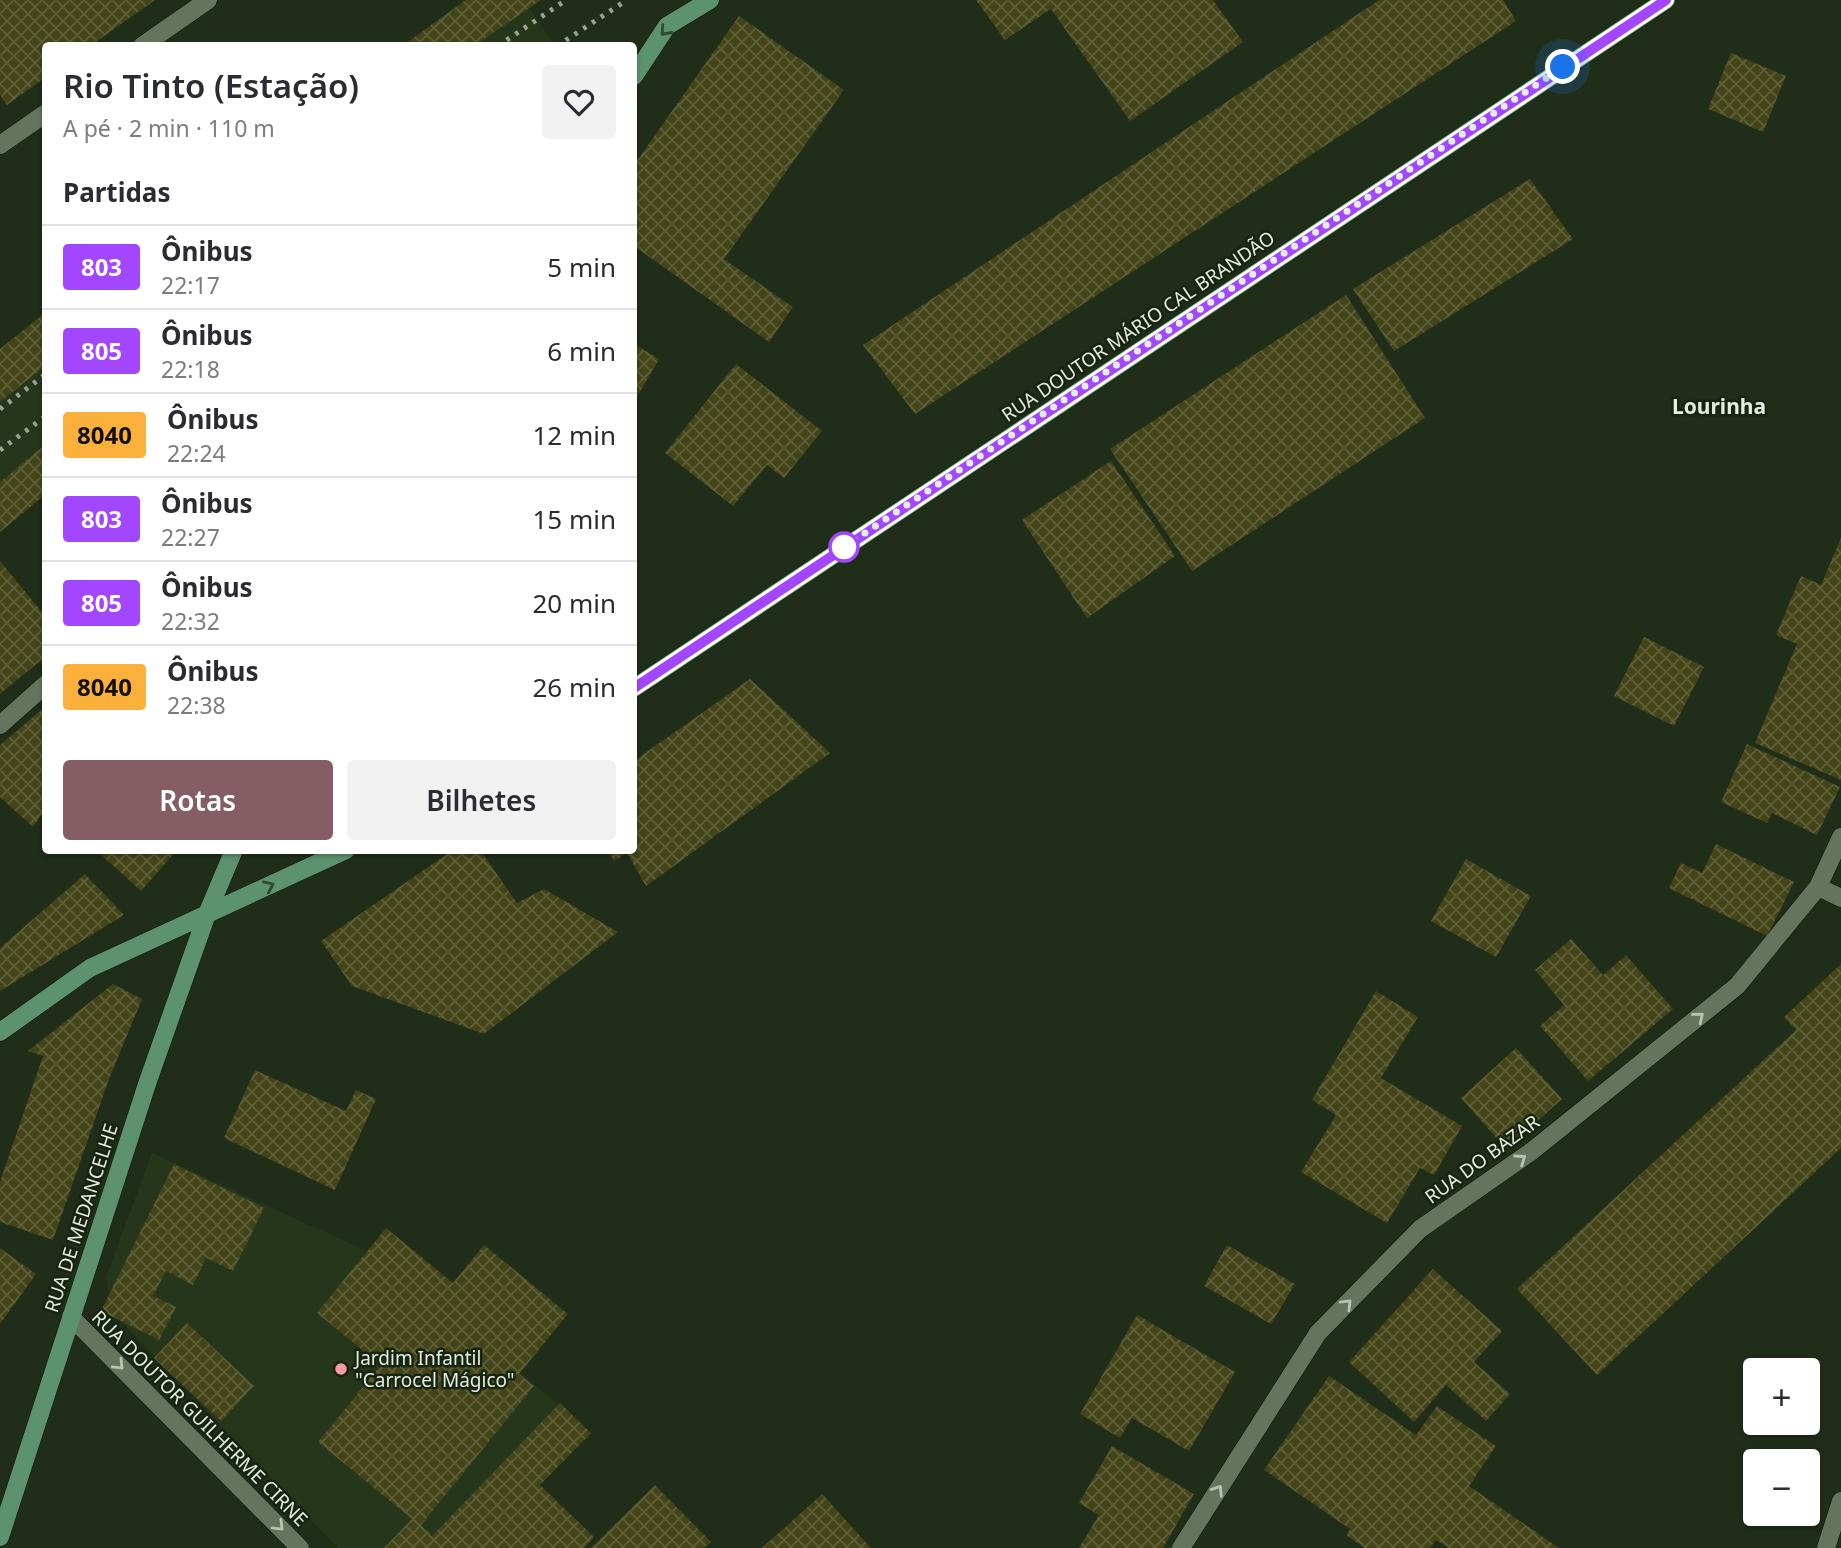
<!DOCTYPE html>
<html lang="pt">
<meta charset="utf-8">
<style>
:root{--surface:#fff;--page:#f2f2f3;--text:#2b2b33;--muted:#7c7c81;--line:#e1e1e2;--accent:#855d64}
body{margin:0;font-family:"Noto Sans",sans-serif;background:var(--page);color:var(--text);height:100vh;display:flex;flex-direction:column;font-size:26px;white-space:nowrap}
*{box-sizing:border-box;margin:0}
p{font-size:23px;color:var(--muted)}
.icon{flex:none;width:38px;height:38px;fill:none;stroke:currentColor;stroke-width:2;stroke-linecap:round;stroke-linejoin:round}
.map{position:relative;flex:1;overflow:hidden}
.drawer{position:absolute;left:42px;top:42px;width:595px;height:812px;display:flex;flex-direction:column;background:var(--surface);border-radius:7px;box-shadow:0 2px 5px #0004}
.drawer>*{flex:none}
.badge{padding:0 14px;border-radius:5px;font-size:24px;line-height:46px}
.controls{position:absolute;left:1743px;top:1358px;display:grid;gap:14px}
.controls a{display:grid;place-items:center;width:77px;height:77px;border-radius:7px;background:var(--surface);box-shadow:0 2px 5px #0004;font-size:35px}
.you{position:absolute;width:35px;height:35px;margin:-18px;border:5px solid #fff;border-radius:50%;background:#1a73e8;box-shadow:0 0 0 10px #1a73e833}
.map>.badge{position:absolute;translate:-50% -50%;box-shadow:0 0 0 4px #fff}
h2{padding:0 21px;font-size:26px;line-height:63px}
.round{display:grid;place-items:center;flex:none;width:74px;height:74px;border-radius:7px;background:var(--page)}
.head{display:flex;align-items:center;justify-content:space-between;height:119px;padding:0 21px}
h1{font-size:33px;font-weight:600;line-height:52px}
.cta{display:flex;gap:14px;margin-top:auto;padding:14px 21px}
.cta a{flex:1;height:80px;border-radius:7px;background:var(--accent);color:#fff;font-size:28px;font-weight:600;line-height:80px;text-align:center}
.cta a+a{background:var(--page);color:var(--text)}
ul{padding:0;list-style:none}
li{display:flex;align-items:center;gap:21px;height:84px;padding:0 21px;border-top:2px solid var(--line)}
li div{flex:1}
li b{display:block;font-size:26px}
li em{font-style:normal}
li .badge{min-width:77px;font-weight:700;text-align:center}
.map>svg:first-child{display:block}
</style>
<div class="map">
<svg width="1841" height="1548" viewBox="0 0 1841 1548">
<defs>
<pattern id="building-cross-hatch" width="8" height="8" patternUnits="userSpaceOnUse" patternTransform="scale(1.75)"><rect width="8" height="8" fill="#434417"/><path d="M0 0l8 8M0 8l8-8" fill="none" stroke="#5e5f38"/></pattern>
</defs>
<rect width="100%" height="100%" fill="#202d19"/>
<g fill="#25361b">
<path d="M466,0H541L529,8L555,45L402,46Z"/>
<path d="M45,312V494L0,532V349Z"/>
<path d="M152,1153L380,1257L585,1426L469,1548H338L112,1312L106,1277Z"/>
</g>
<g fill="url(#building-cross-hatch)">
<path d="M0,0H155L90,46H46V77L7,105L0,95Z"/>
<path d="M466,0H541L474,46H402Z"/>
<path d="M976,0H1213L1243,42L1130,121L1051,9L1005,40Z"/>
<path d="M1379,0H1503L1516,21L915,414L863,345Z"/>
<path d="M739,16L844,90L724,259L793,307L769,342L634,246V165Z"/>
<path d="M1731,53L1786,76L1763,132L1708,109Z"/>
<path d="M1530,179L1573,239L1394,351L1353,289Z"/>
<path d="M1346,295L1425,418L1192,571L1110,449Z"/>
<path d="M46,312V365L0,402V349Z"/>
<path d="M634,344L659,359L634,402Z"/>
<path d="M736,364L822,431L784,478L767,465L733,506L665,453Z"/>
<path d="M46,444V494L0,532V482Z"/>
<path d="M1111,461L1175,556L1087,618L1022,520Z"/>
<path d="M1841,538V780L1755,743L1797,644L1776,635L1801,576L1821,585Z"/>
<path d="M0,561L46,617V656L0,694Z"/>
<path d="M1644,637L1704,667L1674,726L1614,696Z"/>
<path d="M750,679L830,753L646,886L627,853L614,861L608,850H634V761Z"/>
<path d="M46,706V808L33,827L0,797V745Z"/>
<path d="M1747,744L1840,787L1817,835L1772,813L1767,823L1721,802Z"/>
<path d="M1716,844L1794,882L1767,936L1669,888L1681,863L1702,873Z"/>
<path d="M100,850H177L141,891L98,852Z"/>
<path d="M453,850H480L517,903L544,889L618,932L484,1034L352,986L321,941Z"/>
<path d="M1466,859L1531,896L1496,957L1431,921Z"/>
<path d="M85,874L124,915L0,991V948Z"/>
<path d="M1571,939L1603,975L1626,955L1673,1009L1588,1081L1540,1026L1564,1005L1535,970Z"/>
<path d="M1841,964V1148L1597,1375L1517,1289L1796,1030L1784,1017Z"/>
<path d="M113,984L142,999L109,1079L53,1240L0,1222V1182L43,1056L28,1051Z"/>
<path d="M1376,991L1418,1017L1381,1078L1462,1126L1434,1175L1420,1168L1387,1223L1301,1172L1336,1115L1312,1100Z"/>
<path d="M1516,1048L1562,1099L1506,1149L1461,1098Z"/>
<path d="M255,1070L346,1111L356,1090L376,1099L335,1190L224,1138Z"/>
<path d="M174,1164L264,1208L233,1271L206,1258L193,1285L166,1271L153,1296L176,1307L159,1340L101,1311Z"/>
<path d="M386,1228L453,1283L484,1245L568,1314L519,1374L534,1386L421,1525L432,1536L560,1403L591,1433L540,1485L594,1537L584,1548H384L412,1519L318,1442L381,1365L317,1313Z"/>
<path d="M1227,1245L1295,1284L1271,1324L1204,1286Z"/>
<path d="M0,1248L36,1274L0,1324Z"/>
<path d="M1433,1269L1502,1331L1474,1362L1510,1394L1486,1421L1446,1385L1414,1422L1349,1362Z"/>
<path d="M1137,1315L1235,1372L1189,1451L1132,1418L1120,1438L1080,1414Z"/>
<path d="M187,1323L254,1386L221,1421L154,1358Z"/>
<path d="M1329,1376L1416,1435L1437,1406L1496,1446L1469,1486L1559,1548H1449L1436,1540L1430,1548H1365L1346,1535L1350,1529L1264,1470Z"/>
<path d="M1112,1446L1194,1494L1163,1548H1079L1099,1515L1079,1503Z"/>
<path d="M655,1485L711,1542L704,1548H591Z"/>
<path d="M822,1494L871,1548H762Z"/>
</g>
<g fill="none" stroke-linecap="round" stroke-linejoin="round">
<g stroke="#091504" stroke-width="19">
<g id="street">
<path d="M142,46L208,0"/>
<path d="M0,145L46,113"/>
<path d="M0,725L46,684"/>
<path d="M1818,887L1841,898"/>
<path d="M71,1317L300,1548"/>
<path d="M1181,1548L1318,1333L1420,1229L1532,1151L1737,986L1818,887L1841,837"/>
<path d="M1826,1548L1841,1501"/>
</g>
</g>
<g stroke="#091504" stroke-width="19">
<g id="secondary">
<path d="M634,76L667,26L710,0"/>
<path d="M634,688L1666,0"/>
<path d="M0,1032L90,968L346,850"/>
<path d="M0,1537L148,1081L207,914L234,850"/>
</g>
</g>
<use href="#street" stroke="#65745d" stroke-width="18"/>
<use href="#secondary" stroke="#5d926e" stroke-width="18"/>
<g stroke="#99a394" stroke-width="5" stroke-dasharray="3.5 7" stroke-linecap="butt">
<path d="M498,46L566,0"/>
<path d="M557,46L627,0"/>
<path d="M0,409L46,374"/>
<path d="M0,450L46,416"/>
</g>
</g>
<defs><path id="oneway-chevron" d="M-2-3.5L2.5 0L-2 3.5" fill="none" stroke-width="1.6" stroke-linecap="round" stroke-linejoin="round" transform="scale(1.75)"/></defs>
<g stroke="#304a31">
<use href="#oneway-chevron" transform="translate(665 31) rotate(132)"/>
<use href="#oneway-chevron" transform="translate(269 886) rotate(-24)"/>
</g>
<g stroke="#b8c3b2">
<use href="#oneway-chevron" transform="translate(1699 1017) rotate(-39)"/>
<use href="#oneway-chevron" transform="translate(1521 1159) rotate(-35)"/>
<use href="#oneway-chevron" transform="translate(1347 1304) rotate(-45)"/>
<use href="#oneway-chevron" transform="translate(119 1365) rotate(45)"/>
<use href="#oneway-chevron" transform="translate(1218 1490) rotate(-57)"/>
<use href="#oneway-chevron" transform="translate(279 1526) rotate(45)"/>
</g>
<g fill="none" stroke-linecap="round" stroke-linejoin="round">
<g stroke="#fff" stroke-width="16">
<path id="line" d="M634,688L1666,0"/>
</g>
<use href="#line" stroke="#a347ff" stroke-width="10"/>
<path stroke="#e4ede0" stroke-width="7" stroke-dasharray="0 12.6" d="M844,547L1563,67"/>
</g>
<circle fill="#fff" stroke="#a347ff" stroke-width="3.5" cx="844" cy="547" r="14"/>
<circle fill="#f49aa1" stroke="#172410" stroke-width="2.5" cx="341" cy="1369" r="7"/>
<g text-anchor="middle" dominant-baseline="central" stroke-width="5" stroke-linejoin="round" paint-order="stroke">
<g font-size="19" fill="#e4ede0" stroke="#172410">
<text transform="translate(1138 326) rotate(-34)">RUA DOUTOR MÁRIO CAL BRANDÃO</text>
<text transform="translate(1482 1159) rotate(-36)">RUA DO BAZAR</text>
<text transform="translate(81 1218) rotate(-72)">RUA DE MEDANCELHE</text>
<text transform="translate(200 1418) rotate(45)">RUA DOUTOR GUILHERME CIRNE</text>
</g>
<g font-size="19" fill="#e4ede0" stroke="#172410" text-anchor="start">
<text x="355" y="1358">Jardim Infantil<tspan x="355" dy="22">"Carrocel Mágico"</tspan></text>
</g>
<g font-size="21" font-weight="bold" fill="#e4ede0" stroke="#172410">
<text x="1719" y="406">Lourinha</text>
</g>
</g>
</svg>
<div class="controls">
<a>+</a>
<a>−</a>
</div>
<div class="you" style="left:1563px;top:67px"></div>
<section class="drawer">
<div class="head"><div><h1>Rio Tinto (Estação)</h1><p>A pé · 2 min · 110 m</p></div><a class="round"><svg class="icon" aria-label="heart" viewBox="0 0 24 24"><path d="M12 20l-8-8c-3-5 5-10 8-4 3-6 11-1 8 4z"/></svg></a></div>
<h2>Partidas</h2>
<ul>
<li><span class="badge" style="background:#a347ff;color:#fff">803</span><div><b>Ônibus</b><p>22:17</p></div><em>5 min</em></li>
<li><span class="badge" style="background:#a347ff;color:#fff">805</span><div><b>Ônibus</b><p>22:18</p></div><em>6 min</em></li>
<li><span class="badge" style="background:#fbb03b;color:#111">8040</span><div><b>Ônibus</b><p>22:24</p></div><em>12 min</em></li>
<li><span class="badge" style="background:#a347ff;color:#fff">803</span><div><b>Ônibus</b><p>22:27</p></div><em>15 min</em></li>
<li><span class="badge" style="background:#a347ff;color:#fff">805</span><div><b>Ônibus</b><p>22:32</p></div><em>20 min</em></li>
<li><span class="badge" style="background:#fbb03b;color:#111">8040</span><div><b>Ônibus</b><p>22:38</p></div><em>26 min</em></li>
</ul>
<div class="cta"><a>Rotas</a><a>Bilhetes</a></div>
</section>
</div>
